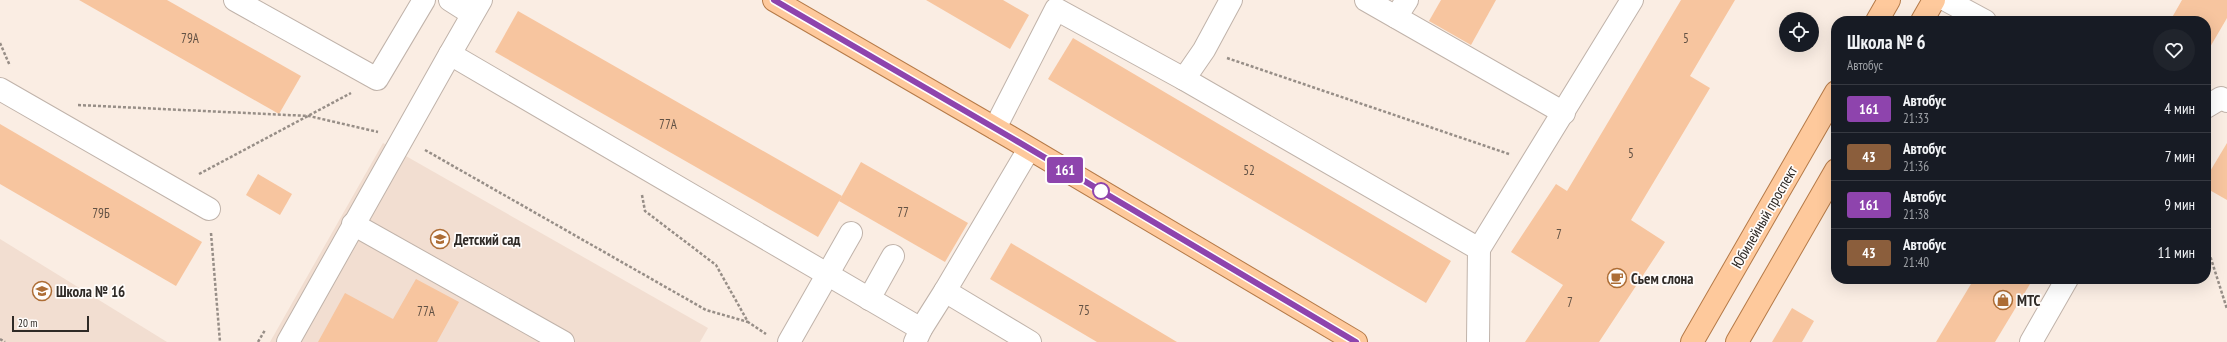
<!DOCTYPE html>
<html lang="ru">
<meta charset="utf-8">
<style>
:root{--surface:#171b24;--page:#20242c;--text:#f1f3f6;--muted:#9ea1a6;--line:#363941}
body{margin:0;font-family:"PT Sans Narrow",sans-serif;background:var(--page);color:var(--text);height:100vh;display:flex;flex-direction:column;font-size:15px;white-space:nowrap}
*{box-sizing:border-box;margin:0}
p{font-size:13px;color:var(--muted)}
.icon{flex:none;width:22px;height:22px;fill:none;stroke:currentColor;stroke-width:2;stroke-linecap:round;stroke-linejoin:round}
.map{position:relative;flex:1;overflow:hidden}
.drawer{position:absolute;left:1831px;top:16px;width:380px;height:268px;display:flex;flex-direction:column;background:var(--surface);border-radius:16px;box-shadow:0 4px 16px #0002}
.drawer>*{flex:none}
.badge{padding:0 8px;border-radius:3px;font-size:14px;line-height:26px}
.fabs{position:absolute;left:1779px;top:12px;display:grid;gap:8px}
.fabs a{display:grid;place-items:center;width:40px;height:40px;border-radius:50%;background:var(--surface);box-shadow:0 4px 16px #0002;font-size:20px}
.scale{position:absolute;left:12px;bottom:10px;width:77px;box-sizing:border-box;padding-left:4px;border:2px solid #2f2a26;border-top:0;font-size:11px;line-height:14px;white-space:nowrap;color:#2f2a26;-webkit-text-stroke:3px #fffcfa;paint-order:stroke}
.map>.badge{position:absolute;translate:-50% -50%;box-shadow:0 0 0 2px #fff}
.round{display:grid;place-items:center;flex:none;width:42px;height:42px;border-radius:21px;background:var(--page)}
.headline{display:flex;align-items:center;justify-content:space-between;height:68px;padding:0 16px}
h1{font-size:19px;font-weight:800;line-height:30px}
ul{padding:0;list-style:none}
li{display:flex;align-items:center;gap:12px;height:48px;padding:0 16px;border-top:1px solid var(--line)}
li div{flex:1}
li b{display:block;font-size:15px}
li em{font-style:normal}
li .badge{min-width:44px;font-weight:700;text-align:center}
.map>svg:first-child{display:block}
</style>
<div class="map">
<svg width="2227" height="342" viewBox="0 0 2227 342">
<rect width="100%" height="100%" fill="#faede3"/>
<g fill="#f2ded1">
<path d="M383,143L708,328L700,342H270Z"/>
<path d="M0,239L167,342H0Z"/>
</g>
<g fill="#f7c59f">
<path d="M79,0H167L301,76L279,114Z"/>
<path d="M926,0H1003L1029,15L1010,49Z"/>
<path d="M1441,0H1496L1471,45L1429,21Z"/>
<path d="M1681,0H1735L1690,76L1710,88L1631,220L1665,242L1599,342H1525L1563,285L1511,252L1556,184L1567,191Z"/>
<path d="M2182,0H2227V18L2206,54V21H2170Z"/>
<path d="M518,11L842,196L818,237L495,52Z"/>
<path d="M1073,38L1451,261L1426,303L1048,79Z"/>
<path d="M0,124L202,242L176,286L0,184Z"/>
<path d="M2227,143V200L2206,188V178Z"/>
<path d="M861,162L968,223L945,262L839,201Z"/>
<path d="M258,174L292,194L280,215L246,195Z"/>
<path d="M1011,243L1177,342H1097L990,279Z"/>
<path d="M416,279L459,302L437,342H318L345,293L393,319Z"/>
<path d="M1974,279H2033L1995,342H1936Z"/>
<path d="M1792,308L1814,321L1802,342H1772Z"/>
</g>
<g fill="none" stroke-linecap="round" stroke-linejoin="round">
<g stroke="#c0b3aa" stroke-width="24">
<g id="minor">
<path d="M235,0L377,79L424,0"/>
<path d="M450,0L472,14"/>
<path d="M481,0L450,54L921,329L915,342"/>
<path d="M1366,0L1564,113"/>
<path d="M1946,0L1985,21"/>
<path d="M1396,17L1407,0"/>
<path d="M1184,79L1204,50L1231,0"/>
<path d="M0,89L209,209"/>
<path d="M2206,107L2221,98L2227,101"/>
<path d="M995,128L1056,9L1184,79L1479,249L1478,342"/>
<path d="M1029,149L945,291L1030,342"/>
<path d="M353,224L563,342"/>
<path d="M1479,249L1632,0"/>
<path d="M869,299L893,256"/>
<path d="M921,329L945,291"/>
<path d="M288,342L450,54"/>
<path d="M789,342L851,233"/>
<path d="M2031,342L2067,279"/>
</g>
</g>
<g stroke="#b57a48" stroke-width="24">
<g id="major">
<path d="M774,0L1010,137L1356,342"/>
<path d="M1877,21L1889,0"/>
<path d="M1922,21L1934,0"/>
<path d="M1692,342L1836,92"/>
<path d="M1737,342L1836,170"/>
</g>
</g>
<g stroke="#978e87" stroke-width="2.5" stroke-dasharray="3 2" stroke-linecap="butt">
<path d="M0,43L10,66"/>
<path d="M1227,58L1509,154"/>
<path d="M78,105L309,116L378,132"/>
<path d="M425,150L706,310L748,322"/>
<path d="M199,174L351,93"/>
<path d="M642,195L645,211L716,265L748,322L766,334"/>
<path d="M211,233L220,342"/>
<path d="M2206,243L2227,309"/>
<path d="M0,339L5,342"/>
<path d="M258,342L265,330"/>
</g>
<use href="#minor" stroke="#fff" stroke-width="22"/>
<use href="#major" stroke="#fec99c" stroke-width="22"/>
</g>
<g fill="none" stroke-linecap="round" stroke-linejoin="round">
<g stroke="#fff" stroke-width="9">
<path id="line" d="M774,0L1010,137L1356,342"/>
</g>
<use href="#line" stroke="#8e44ad" stroke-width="6"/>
</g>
<defs>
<g id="school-ring" transform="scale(1)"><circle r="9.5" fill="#fffcfa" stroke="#ad6d35" stroke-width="1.5"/><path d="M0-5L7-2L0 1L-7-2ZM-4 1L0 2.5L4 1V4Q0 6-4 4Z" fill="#ad6d35"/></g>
<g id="cafe-ring" transform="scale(1)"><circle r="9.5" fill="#fffcfa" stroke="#ad6d35" stroke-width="1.5"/><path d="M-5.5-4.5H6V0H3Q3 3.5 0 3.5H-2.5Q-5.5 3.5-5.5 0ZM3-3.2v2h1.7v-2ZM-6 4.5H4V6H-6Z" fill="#ad6d35"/></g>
<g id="shop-ring" transform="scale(1)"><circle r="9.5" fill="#fffcfa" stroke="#ad6d35" stroke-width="1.5"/><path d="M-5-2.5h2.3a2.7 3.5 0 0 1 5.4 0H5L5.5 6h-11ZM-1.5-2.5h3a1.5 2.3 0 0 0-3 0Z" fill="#ad6d35"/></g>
</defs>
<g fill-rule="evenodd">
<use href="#school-ring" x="440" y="239"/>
<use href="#cafe-ring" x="1617" y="278"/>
<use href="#school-ring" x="42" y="291"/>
<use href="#shop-ring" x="2003" y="300"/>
</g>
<circle fill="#fff" stroke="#8e44ad" stroke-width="2" cx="1101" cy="191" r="8"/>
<g text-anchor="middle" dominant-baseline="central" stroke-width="3.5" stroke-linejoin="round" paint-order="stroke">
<g font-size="13" fill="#615144">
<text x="190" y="38">79А</text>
<text x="1686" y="38">5</text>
<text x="668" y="124">77А</text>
<text x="1631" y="153">5</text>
<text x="1249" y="170">52</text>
<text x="903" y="212">77</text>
<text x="101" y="213">79Б</text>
<text x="1559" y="234">7</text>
<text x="1570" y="302">7</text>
<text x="1084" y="310">75</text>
<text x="426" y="311">77А</text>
</g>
<g font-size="15" fill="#2f2a26" stroke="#fffcfa">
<text transform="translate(1764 217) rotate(-60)">Юбилейный проспект</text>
</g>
<g font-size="15" font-weight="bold" fill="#2f2a26" stroke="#fffcfa" text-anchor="start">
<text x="454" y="239">Детский сад</text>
<text x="1631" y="278">Сьем слона</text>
<text x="56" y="291">Школа № 16</text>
<text x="2017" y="300">МТС</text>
</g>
</g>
</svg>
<div class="fabs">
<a><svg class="icon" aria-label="locate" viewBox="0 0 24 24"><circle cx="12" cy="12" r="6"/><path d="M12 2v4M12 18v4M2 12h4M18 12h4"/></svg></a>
</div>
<div class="scale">20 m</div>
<b class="badge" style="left:1065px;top:170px;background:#8e44ad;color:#fff">161</b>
<section class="drawer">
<div class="headline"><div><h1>Школа № 6</h1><p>Автобус</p></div><a class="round"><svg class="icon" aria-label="heart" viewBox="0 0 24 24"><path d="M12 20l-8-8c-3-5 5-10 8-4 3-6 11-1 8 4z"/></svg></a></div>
<ul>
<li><span class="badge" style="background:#8e44ad;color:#fff">161</span><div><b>Автобус</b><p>21:33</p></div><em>4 мин</em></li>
<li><span class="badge" style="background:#8b5e3c;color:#fff">43</span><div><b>Автобус</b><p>21:36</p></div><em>7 мин</em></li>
<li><span class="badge" style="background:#8e44ad;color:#fff">161</span><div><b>Автобус</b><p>21:38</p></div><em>9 мин</em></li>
<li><span class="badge" style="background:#8b5e3c;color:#fff">43</span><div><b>Автобус</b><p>21:40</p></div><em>11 мин</em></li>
</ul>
</section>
</div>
